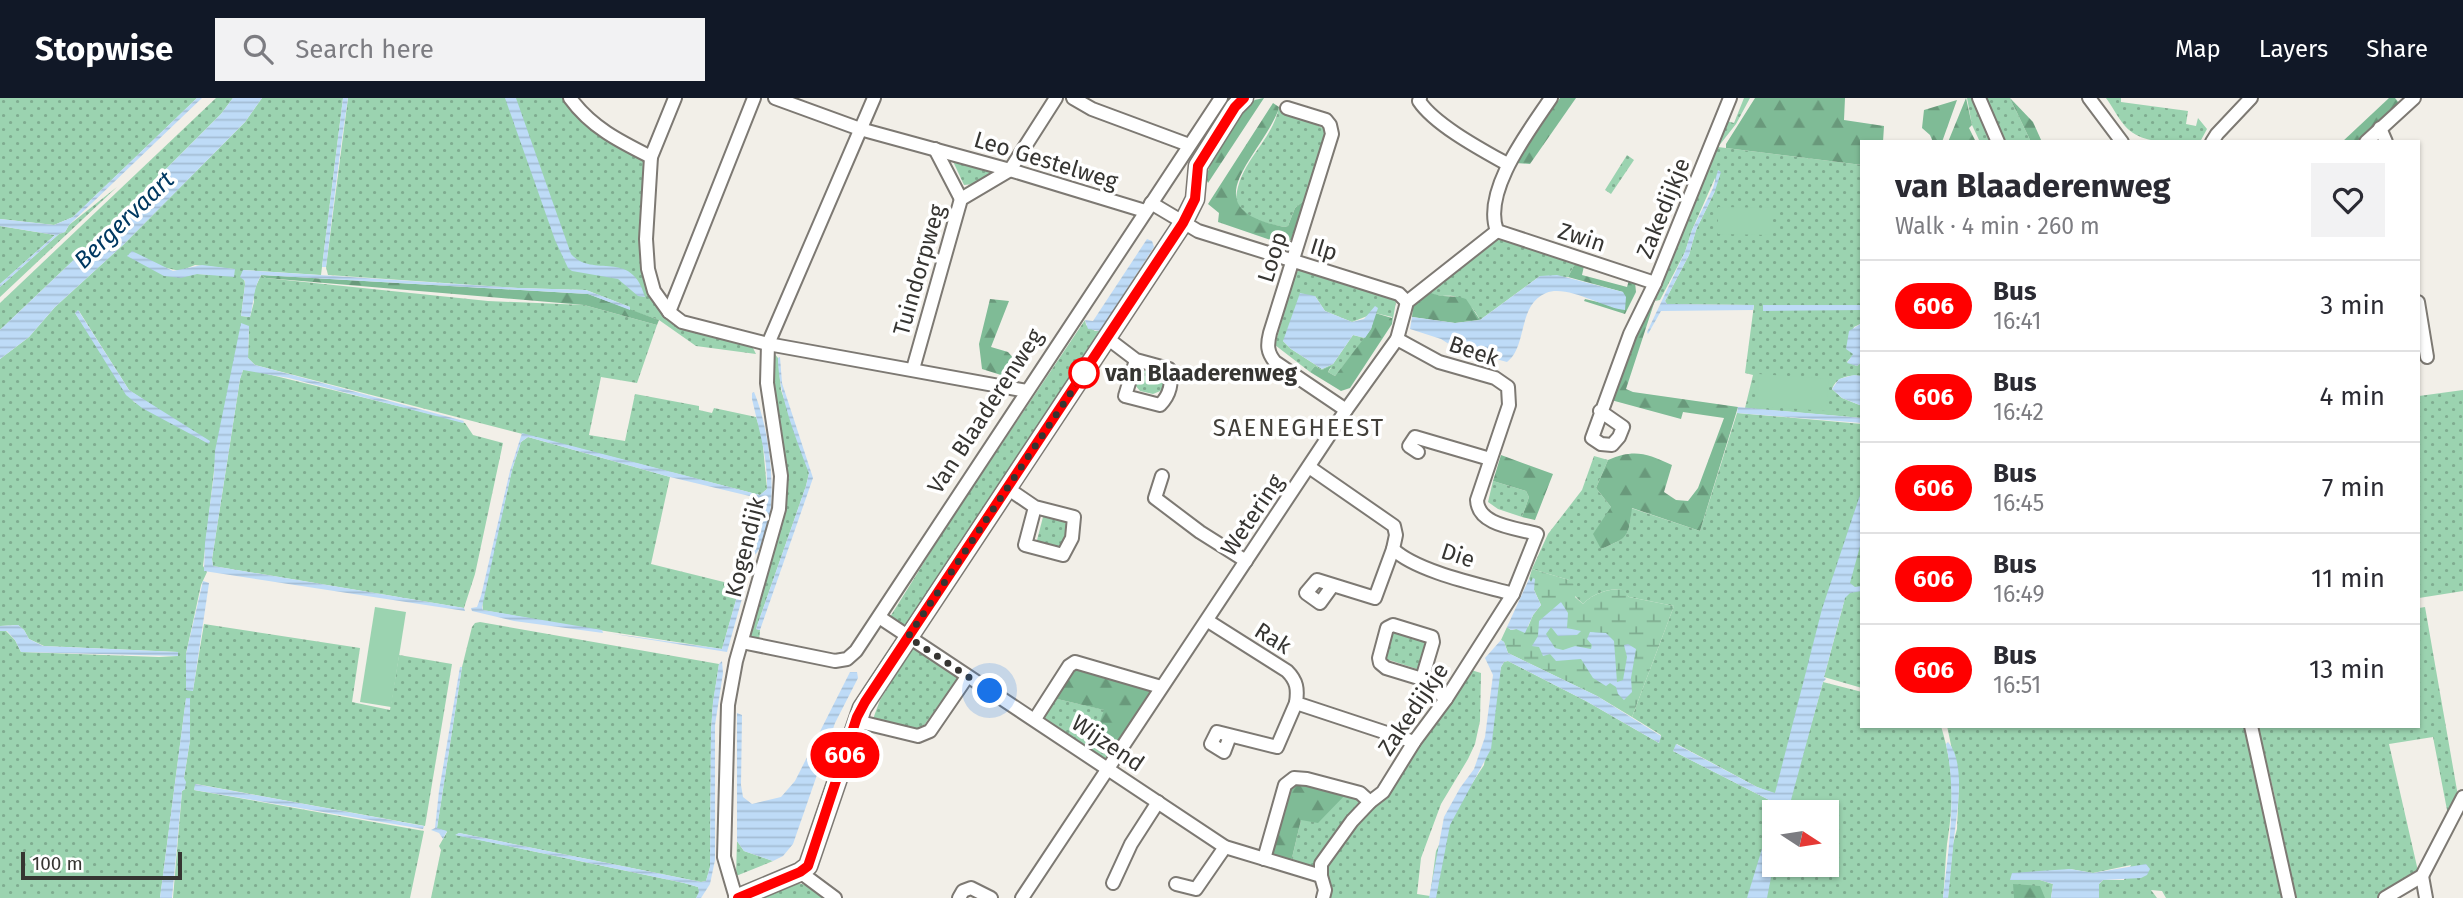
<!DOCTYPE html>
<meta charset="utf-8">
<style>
:root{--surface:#fff;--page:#f2f2f3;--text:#2b2b33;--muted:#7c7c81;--line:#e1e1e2;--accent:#111827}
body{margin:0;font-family:"Fira Sans",sans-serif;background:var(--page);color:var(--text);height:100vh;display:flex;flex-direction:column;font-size:26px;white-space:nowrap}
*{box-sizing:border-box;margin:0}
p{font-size:23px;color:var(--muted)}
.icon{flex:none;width:38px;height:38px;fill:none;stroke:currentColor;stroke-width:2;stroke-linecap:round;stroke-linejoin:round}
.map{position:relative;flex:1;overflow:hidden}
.drawer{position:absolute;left:1860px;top:42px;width:560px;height:588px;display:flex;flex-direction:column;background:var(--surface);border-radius:0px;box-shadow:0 2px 5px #0004}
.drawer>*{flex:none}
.badge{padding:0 14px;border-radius:23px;font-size:24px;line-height:46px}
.needle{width:46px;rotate:102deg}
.controls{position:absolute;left:1762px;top:702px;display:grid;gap:14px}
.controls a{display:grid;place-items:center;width:77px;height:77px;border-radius:0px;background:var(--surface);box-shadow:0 2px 5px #0004;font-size:35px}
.scale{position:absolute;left:21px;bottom:18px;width:161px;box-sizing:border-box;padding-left:7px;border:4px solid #363532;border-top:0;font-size:19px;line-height:24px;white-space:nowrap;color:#363532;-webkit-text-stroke:5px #fff;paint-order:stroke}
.you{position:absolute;width:35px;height:35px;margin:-18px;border:5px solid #fff;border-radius:50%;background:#1a73e8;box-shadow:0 0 0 10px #1a73e833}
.map>.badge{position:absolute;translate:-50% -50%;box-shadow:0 0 0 4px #fff}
.round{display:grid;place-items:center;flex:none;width:74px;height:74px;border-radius:0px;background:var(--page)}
.headline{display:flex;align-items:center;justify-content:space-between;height:119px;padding:0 35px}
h1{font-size:33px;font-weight:700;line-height:52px}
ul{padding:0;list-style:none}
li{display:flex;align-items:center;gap:21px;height:91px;padding:0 35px;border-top:2px solid var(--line)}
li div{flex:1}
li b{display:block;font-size:26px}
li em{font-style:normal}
li .badge{min-width:77px;font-weight:700;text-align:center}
header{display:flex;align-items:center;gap:42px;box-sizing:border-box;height:98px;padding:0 35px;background:var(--accent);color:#fff}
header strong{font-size:33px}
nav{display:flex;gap:38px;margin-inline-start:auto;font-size:24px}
.search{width:490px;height:63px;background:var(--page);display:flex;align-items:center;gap:18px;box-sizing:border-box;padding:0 24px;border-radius:0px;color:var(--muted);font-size:26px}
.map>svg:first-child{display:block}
</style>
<header>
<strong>Stopwise</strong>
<div class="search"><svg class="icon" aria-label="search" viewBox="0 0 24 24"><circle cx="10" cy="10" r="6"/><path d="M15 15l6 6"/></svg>Search here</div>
<nav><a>Map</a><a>Layers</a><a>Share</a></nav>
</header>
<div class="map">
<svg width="2463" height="800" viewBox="0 0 2463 800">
<defs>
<pattern id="grass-dots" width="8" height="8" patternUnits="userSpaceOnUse" patternTransform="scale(1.75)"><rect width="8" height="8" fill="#9bd3b0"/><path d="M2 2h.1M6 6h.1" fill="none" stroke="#7fac90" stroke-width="1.8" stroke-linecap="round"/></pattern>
<pattern id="forest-firs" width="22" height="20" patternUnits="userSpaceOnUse" patternTransform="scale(1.75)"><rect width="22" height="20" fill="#7fbb96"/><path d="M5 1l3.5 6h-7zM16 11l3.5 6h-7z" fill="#69997b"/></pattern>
<pattern id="wetland-marsh" width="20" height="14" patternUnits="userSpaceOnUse" patternTransform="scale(1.75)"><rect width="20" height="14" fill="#9bd3b0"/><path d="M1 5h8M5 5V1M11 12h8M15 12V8" fill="none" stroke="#7fac90"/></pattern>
<pattern id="water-rules" width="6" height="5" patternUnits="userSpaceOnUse" patternTransform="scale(1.75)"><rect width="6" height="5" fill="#bedbf7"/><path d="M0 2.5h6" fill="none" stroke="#a4bdd4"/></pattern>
</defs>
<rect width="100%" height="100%" fill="#f2efe8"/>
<g fill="url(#grass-dots)" fill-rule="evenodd">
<path d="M0,0H197L73,119L54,127L0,121Z"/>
<path d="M216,0H233L221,16L100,137L0,232V205Z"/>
<path d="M262,0H343L321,177L243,172L245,187L241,218L250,219L254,204L253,195L261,177L266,180L488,203L584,207L657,227L637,285L601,279L589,337L625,343L635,296L699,308V312L712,315L714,310L756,319L762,338L767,391L760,397L255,267L248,260L249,228L217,347L203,468L207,474L201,487L186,556V591L193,592L204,526L360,550L352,604L390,612L399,557L452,566L425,728L196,686L194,692L424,733L410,800H173L182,693L185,691L184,680L190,642V600L186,601L160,800H0V533H6L15,542L21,554L159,559L178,558V554L44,548L29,541L24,532L18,527L0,528V261L29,239L55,209L124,146L245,24ZM195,167L234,171V178L197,176L164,178L162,169L180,173ZM79,213L129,292L208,345L134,304L75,215Z"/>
<path d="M348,0H565L643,59L645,179L650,198L664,218L681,228L751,246L756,256L696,248L659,222L630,212V209L586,192L518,190L328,177L326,169Z"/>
<path d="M1744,0H1750L1736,26L1718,49L1862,67V207H1764L1763,212H1862V225L1854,229L1848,245L1854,256L1847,264L1857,268L1862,264V278C1850,276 1836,279 1832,291L1842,300L1862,308V320L1745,310L1753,277L1745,275L1754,207L1667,206L1665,203L1689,157L1696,132L1715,93V80L1692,132L1685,154L1660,202L1655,203L1727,23L1734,25Z"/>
<path d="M1967,0H1973L1993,44H1980L1972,27Z"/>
<path d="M1986,0H2010L2031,44H2003Z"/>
<path d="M2106,0H2121V4L2188,13L2186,26L2196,28L2198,20L2207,31L2200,44C2176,44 2142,48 2125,28C2117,19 2113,9 2106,0Z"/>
<path d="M1279,9L1327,32L1307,100L1295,110L1288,128L1284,129C1265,125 1248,122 1236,105C1236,65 1272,45 1279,9Z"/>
<path d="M1627,57L1634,62L1611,96L1605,92Z"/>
<path d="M951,59L996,73L973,86L964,87Z"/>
<path d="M117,89L0,199V189L59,136L65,134L69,127Z"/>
<path d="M0,128L55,137L0,186Z"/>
<path d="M1497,139L1511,140L1575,166L1568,179L1540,178L1480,222C1475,212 1465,200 1453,198C1443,197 1439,200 1429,194Z"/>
<path d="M1300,172L1390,197L1396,204L1392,226V219L1375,215L1352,224L1325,213L1315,198L1283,243L1291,251L1322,271L1333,266L1353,237L1365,240L1335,278L1328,274L1331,270L1322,272L1315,268L1310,274L1275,247L1295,175Z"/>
<path d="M1085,222L1086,227L1095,233H1100L910,526H900L890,519L948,426Z"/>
<path d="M773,254L778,260L781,292L809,375L806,388L756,531L760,532L759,544L751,540L749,535L777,437Z"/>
<path d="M1141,267L1164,274L1166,278L1165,291L1153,296L1140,293L1135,287Z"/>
<path d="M247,271L443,319L465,325L473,337L503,345L475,476L464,510L213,468L212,461L240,281L243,272Z"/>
<path d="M2463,292V493L2419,500V298Z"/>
<path d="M1737,315L1862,326V590L1824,579L1845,500L1775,696L1757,689L1677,646L1673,653L1777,706L1778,710L1787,713L1823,584L1862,594V628H1941C1954,671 1954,702 1947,746C1945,764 1945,782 1943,800H1328L1330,789L1326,770L1371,708L1382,703L1471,572L1481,575L1480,623L1475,646L1468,661L1441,706L1421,760L1417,796L1430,798L1436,753L1464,698L1484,667L1501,569L1504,564L1508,563L1586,603L1659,645L1661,637L1632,619L1674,508L1629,499L1622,491C1608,491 1593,495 1583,506L1575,498L1569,482L1532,471L1548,436L1582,392L1594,358L1608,362L1596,390L1611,409L1601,451C1627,440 1630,438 1631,410L1700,433ZM1774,714H1827V766H1774Z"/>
<path d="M528,339L670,379L651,466L740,488L722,551L566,527L483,512L482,503L512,372L521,344Z"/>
<path d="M1493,383L1526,393L1529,399L1522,419L1498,411L1488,404Z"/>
<path d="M1044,415L1066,421L1070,427L1066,447L1060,452L1036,446Z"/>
<path d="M2425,509L2458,698L2448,717L2433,639L2389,646L2418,773L2413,779L2377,800H2293L2274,695L2258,628H2418L2419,510Z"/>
<path d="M480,524L719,566L713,605L711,633L710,769L706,783L701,784L459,735L456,737L684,785L698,789L700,794L696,800H431L441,752L439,748L447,734L437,730L462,569L472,529L475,525Z"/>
<path d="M1399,532L1427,541V550L1420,572L1386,561L1392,537Z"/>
<path d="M914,548L958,580L920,633L873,621L880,602Z"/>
<path d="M1053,600L1105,612L1119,648L1105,661L1040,619Z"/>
<path d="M1947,628H2247L2286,800H2166L2162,793L2151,792L2157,800H2099V786L2103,782H2124L2131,767L2093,775L2070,771L2011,782H2040L2053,786L2051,800H1948L1953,746L1957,731L1959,685Z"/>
<path d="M1348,694L1363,702L1314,770L1291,764L1301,722Z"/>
<path d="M737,743L744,753L773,763L736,778Z"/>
<path d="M798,785L809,788L828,800H763Z"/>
</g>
<g fill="url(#forest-firs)">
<path d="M1264,0L1208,85L1206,81C1210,61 1234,13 1253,3C1256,1 1260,1 1264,0Z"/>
<path d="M1560,0H1576L1530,66L1516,65Z"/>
<path d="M1755,0H1845L1844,22L1884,28L1883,44H1862V67L1726,50V46Z"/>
<path d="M1966,0L1972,27L1969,30L1976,44H1948Z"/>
<path d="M2010,0L2033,24L2042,44H2031Z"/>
<path d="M2389,0H2395L2399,5L2356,44H2342Z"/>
<path d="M1957,2L1942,44H1933L1930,37L1922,30L1924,12Z"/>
<path d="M1273,5L1279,9L1278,13C1258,62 1191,110 1284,129L1288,128L1295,110L1307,100L1293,141L1282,146L1218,124L1219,115L1208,106Z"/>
<path d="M1575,166L1584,168L1582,177L1627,189L1629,182L1635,184L1636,194L1625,216L1584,203L1585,201L1602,205L1623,194L1568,179Z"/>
<path d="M261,177L588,196L659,222L657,227L584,207L266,180Z"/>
<path d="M1658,193L1626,291L1633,294L1738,309L1700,433L1632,410C1628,440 1629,439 1601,451L1593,436L1611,409L1596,390L1608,362C1634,351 1646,355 1672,367L1664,394L1676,402L1688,403L1698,390L1724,320L1683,314L1681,321L1611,302L1632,245Z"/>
<path d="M1429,194C1442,201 1453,196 1466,201L1480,222L1455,225L1412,219L1413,207Z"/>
<path d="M990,201L1009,203L991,249L1008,254L1015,262L1001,277L982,271L979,246Z"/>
<path d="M1375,215L1392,220V226L1350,290L1341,293L1310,274L1315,268L1322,272L1331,268L1328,274L1335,278L1371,231Z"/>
<path d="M1501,357L1553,376L1535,422L1522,419L1529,399L1526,393L1493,383Z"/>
<path d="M1076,567L1156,591L1119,648L1097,632L1104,612L1053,600Z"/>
<path d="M1292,681L1348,694L1318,725L1301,722L1291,764L1271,758Z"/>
<path d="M2013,786L2040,788L2045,800H2014Z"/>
</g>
<path fill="url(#wetland-marsh)" d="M1532,471L1569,482L1577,489L1575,499L1583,506C1593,495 1608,491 1623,491L1629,499L1674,508L1632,619L1597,598L1508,555L1504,544L1501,542L1507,529L1511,532L1528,529L1533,517L1541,507L1529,481Z"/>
<g fill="#9bd3b0">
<path d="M1718,109L1770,110V137L1718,136Z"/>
<path d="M1759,276L1829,281L1826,313L1757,308Z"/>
<path d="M375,509L406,514L391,609L360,604Z"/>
</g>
<g fill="url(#water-rules)">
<path d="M197,0H202L69,127L65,134L59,136L0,189V186L55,137L0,128V121L54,127L73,119Z"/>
<path d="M233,0H262L245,24L124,146L55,209L29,239L0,261V232L100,137L221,16Z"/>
<path d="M343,0H348C339,56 333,113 326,169H322Z"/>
<path d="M505,0H516L571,156C593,181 632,150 645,199L638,198L618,181L572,173L568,170L555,142Z"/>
<path d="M1718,72L1721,74L1715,93L1696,132L1689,157L1665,203L1667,206L1754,207L1753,212L1661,213L1648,236L1647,234L1685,154L1692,132L1713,90Z"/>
<path d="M1147,141L1152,143L1154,149L1100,233L1088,231L1085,222L1093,223Z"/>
<path d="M132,153L173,173L202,167L235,171L234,179L197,176L181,180L164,178L127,158Z"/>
<path d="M243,172L518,190L586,192L630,209V212L588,196L261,177C253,191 254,204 250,219L241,218L245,187V183L240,179Z"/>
<path d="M1557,177L1623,194L1626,199L1625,212C1603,210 1567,186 1546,195C1517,207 1528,248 1507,264L1455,250L1441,241L1410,231L1412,219L1455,225L1480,222L1540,178Z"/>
<path d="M1300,195L1315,198L1325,213L1352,224L1364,221L1375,208L1378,210L1371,231L1365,240L1353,237L1333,266L1322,271L1291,251L1283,243Z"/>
<path d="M1763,207H1862V212L1763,213Z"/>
<path d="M78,212L129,292L210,343L209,346L142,310L126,297L75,215Z"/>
<path d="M241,225L249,228L248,260L255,267L464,323L463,325L289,280L243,272L240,281L212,461L213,468L464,510L465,513L204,473L205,445L214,376L215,353Z"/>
<path d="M1862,225V264L1857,268L1847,265L1853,256L1846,251L1849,233Z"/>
<path d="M780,259L782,285L813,380L760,532L756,531L806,388L809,375C796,341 778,295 778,260Z"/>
<path d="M1854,277L1862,278V308L1842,300L1832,291L1839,281Z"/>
<path d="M754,294C770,331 784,425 754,458L727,554L608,535L722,551L740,488L761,429L766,402L670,379L528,339L521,344L512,372L482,509L483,512L602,532L603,535L514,523L472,513L471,510L477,509L481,498L510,373L522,335L760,397L767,391C768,360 759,332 752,301V295Z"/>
<path d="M1738,309L1862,320V325L1737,315Z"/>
<path d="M1862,391V441L1850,485L1855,489L1862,488V493L1850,495L1845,500L1824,579L1826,581L1823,584L1788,713L1778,710L1777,706L1673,653L1676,646L1757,689L1775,695L1822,511Z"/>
<path d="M1533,480L1535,481L1534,492L1541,507L1533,517L1525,535L1516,531L1511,532L1507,529L1529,481L1531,484Z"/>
<path d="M203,483L209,485L193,593L186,592V556Z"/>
<path d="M1561,504L1568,515L1567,530L1581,533L1577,537L1558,538L1551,529L1546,536L1555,550L1563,552L1575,548L1591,551L1592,547L1587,541L1590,534L1606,535L1614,543L1617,584L1623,582L1627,559L1624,547L1628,546L1636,551L1631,580L1632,594L1624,602L1618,596L1616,589L1610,585L1606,588L1593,580L1581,561L1556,563L1550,556L1543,558L1539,549L1532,548L1538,538L1539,523Z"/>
<path d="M18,527L24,532L29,541L43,548L178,554V558L21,554L15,542L7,533H0V528Z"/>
<path d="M1501,542L1504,544L1508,555L1597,598L1661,638L1659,645L1586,603L1508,563L1504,564L1501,569L1491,651L1450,727L1436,800H1429L1444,719L1460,690L1474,671L1485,639L1493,577L1485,560Z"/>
<path d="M722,563L723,575L715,627V762L710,786L701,800H696L699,794L698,789L684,785L455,737L459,735L701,784L706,783L710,769L711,633L713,604L719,566Z"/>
<path d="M460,569H462L437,730L447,733L443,741L439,735L431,732L435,730L439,693Z"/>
<path d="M850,574H857L858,580L835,625L793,746L783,758L773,763L744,753L737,743V615L742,617L741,687L743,699L752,706L781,699L795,683Z"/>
<path d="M186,600H190V642L184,680L186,684L185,691L182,693L172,800H160Z"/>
<path d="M1948,644C1968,667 1955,723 1953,751C1951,767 1950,784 1948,800H1943C1949,748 1957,697 1946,646Z"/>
<path d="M195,686L418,727L424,728L423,731L194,692Z"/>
<path d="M1768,731L1774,733V764L1767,800H1747Z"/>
<path d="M2146,766L2150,771L2147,777L2141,780L2103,782L2099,786V800H2051L2053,786L2040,782H2010L2012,775L2070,771L2093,775Z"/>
</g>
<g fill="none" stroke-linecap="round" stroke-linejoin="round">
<g stroke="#7d7973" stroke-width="16">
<g id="street">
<path d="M570,0C591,29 619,43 651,59"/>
<path d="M675,0L651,59L646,141L648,171L654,193L669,214L682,224L768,246L1027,293"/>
<path d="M775,0L860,31L1010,72L1145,113"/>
<path d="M1073,0L1092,11L1189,47"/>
<path d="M1420,0L1419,3C1435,27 1482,52 1507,66"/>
<path d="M1979,0L1998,44"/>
<path d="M2089,0L2122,44"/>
<path d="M1287,10L1326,22L1330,27L1332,36L1270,235C1267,247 1267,254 1275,264L1346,312"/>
<path d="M2380,30L2386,44"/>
<path d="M2212,44L2217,36L2251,0"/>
<path d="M2366,44L2414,0"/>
<path d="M935,51L961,101"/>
<path d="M1151,105L1198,133L1399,196L1407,204"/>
<path d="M1497,133L1655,185"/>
<path d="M2418,204L2427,259"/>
<path d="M669,214L754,0"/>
<path d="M1107,240L1136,262L1125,298L1160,307C1170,297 1173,284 1169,271L1136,262"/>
<path d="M913,271L961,101L1010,72L1056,0"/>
<path d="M1600,313L1623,329L1619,339L1612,347L1601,346L1592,340L1630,236L1655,185L1730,0"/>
<path d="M1418,354L1409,348L1415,339L1490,361"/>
<path d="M1309,369L1394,428L1396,437L1393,451C1417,474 1481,487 1513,496"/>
<path d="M1162,378L1155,400L1200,434L1246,463"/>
<path d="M1007,390L1035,409L1025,447L1063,457L1072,440L1074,419L1035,409"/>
<path d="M1333,487L1320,505L1306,495L1317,482L1375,500L1393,451"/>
<path d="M879,519L1225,749L1321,778"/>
<path d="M1208,523L1287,573C1297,583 1298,591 1296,605L1414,644"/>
<path d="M742,544L835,563L847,561L856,553L1221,0"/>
<path d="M1422,581L1433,544L1432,539L1393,527L1387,530L1379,560L1380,565L1386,570L1422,581L1446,601"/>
<path d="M1035,621L1069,568L1075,564L1161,589"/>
<path d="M856,623L918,638L930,633L967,579"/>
<path d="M2251,628L2289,800"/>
<path d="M1230,638L1224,654L1211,646L1217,634L1277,649L1296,605"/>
<path d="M1264,761L1285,687L1294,680L1307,681L1360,695L1370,704"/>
<path d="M800,774L835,800"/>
<path d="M2422,778L2426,800"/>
<path d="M1113,785L1131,746L1158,704"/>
<path d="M1176,786L1196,791L1225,749"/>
<path d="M736,800L724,759L728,607L736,563L779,411L781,378L767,285L768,246L874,0"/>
<path d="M959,800L963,793L971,790L991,800"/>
<path d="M1022,800L1346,312L1397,241L1407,204L1497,133C1482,93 1529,33 1551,0"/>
<path d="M1323,800L1325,792L1321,778V766L1352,723L1370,704L1383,694L1414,644L1446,601L1513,496L1537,436C1517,430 1478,428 1477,402L1509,307L1508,289L1495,280L1439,264L1397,241"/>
<path d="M2385,800L2422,778L2463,699"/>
</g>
</g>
<g stroke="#7d7973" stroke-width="21">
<path id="secondary" d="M738,800L800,774L808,768L862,610L1183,125L1195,101L1198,68L1235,9L1244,0"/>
</g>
<use href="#street" stroke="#fff" stroke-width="12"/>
<use href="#secondary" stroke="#fff" stroke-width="18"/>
</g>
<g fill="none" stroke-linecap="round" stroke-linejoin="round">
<g stroke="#fff" stroke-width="16">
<path id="line" d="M738,800L800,774L808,768L857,619L865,604L1183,125L1195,101L1198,68L1235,9L1244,0"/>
</g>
<use href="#line" stroke="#f00" stroke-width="10"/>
<path stroke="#363532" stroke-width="7" stroke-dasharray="0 12.6" d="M990,593L908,539L1084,275"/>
</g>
<circle fill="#fff" stroke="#f00" stroke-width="3.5" cx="1084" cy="275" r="14"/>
<g text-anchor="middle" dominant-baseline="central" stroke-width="7" stroke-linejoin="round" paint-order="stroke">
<g font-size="23" fill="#363532" stroke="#fff">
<text transform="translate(1046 62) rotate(17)">Leo Gestelweg</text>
<text transform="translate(1663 110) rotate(-68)">Zakedijkje</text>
<text transform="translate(1582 139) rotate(18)">Zwin</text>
<text transform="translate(1324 151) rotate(17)">Ilp</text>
<text transform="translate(1272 159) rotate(-73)">Loop</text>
<text transform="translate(919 172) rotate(-74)">Tuindorpweg</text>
<text transform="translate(1474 253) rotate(19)">Beek</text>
<text transform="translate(985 313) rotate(-57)">Van Blaaderenweg</text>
<text transform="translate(1252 417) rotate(-56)">Wetering</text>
<text transform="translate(745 449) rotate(-76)">Kogendijk</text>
<text transform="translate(1458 457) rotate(18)">Die</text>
<text transform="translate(1273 540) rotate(32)">Rak</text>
<text transform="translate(1413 611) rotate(-56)">Zakedijkje</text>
<text transform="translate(1108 645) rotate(34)">Wijzend</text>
</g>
<g font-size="23" font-weight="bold" fill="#363532" stroke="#fff" text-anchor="start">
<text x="1105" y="275">van Blaaderenweg</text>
</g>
<g font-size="24" font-style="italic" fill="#003861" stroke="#fff">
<text transform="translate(124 122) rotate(-44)">Bergervaart</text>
</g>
<g font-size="24" letter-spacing="2" fill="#423f39" stroke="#fff">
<text x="1299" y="330">SAENEGHEEST</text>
</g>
</g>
</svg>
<div class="controls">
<a><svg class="needle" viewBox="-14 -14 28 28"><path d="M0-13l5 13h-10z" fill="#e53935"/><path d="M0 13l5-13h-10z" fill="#7c7c81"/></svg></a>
</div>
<div class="scale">100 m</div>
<div class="you" style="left:990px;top:593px"></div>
<b class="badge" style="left:845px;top:657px;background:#f00;color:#fff">606</b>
<section class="drawer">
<div class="headline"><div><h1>van Blaaderenweg</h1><p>Walk · 4 min · 260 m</p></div><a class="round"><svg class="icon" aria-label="heart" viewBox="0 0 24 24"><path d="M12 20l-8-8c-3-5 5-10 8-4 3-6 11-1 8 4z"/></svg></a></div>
<ul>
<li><span class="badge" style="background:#f00;color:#fff">606</span><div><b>Bus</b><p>16:41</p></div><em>3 min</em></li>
<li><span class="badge" style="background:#f00;color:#fff">606</span><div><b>Bus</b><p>16:42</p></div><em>4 min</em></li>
<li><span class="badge" style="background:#f00;color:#fff">606</span><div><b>Bus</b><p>16:45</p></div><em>7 min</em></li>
<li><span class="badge" style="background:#f00;color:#fff">606</span><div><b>Bus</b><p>16:49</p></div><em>11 min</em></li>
<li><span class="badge" style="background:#f00;color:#fff">606</span><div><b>Bus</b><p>16:51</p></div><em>13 min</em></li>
</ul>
</section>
</div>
